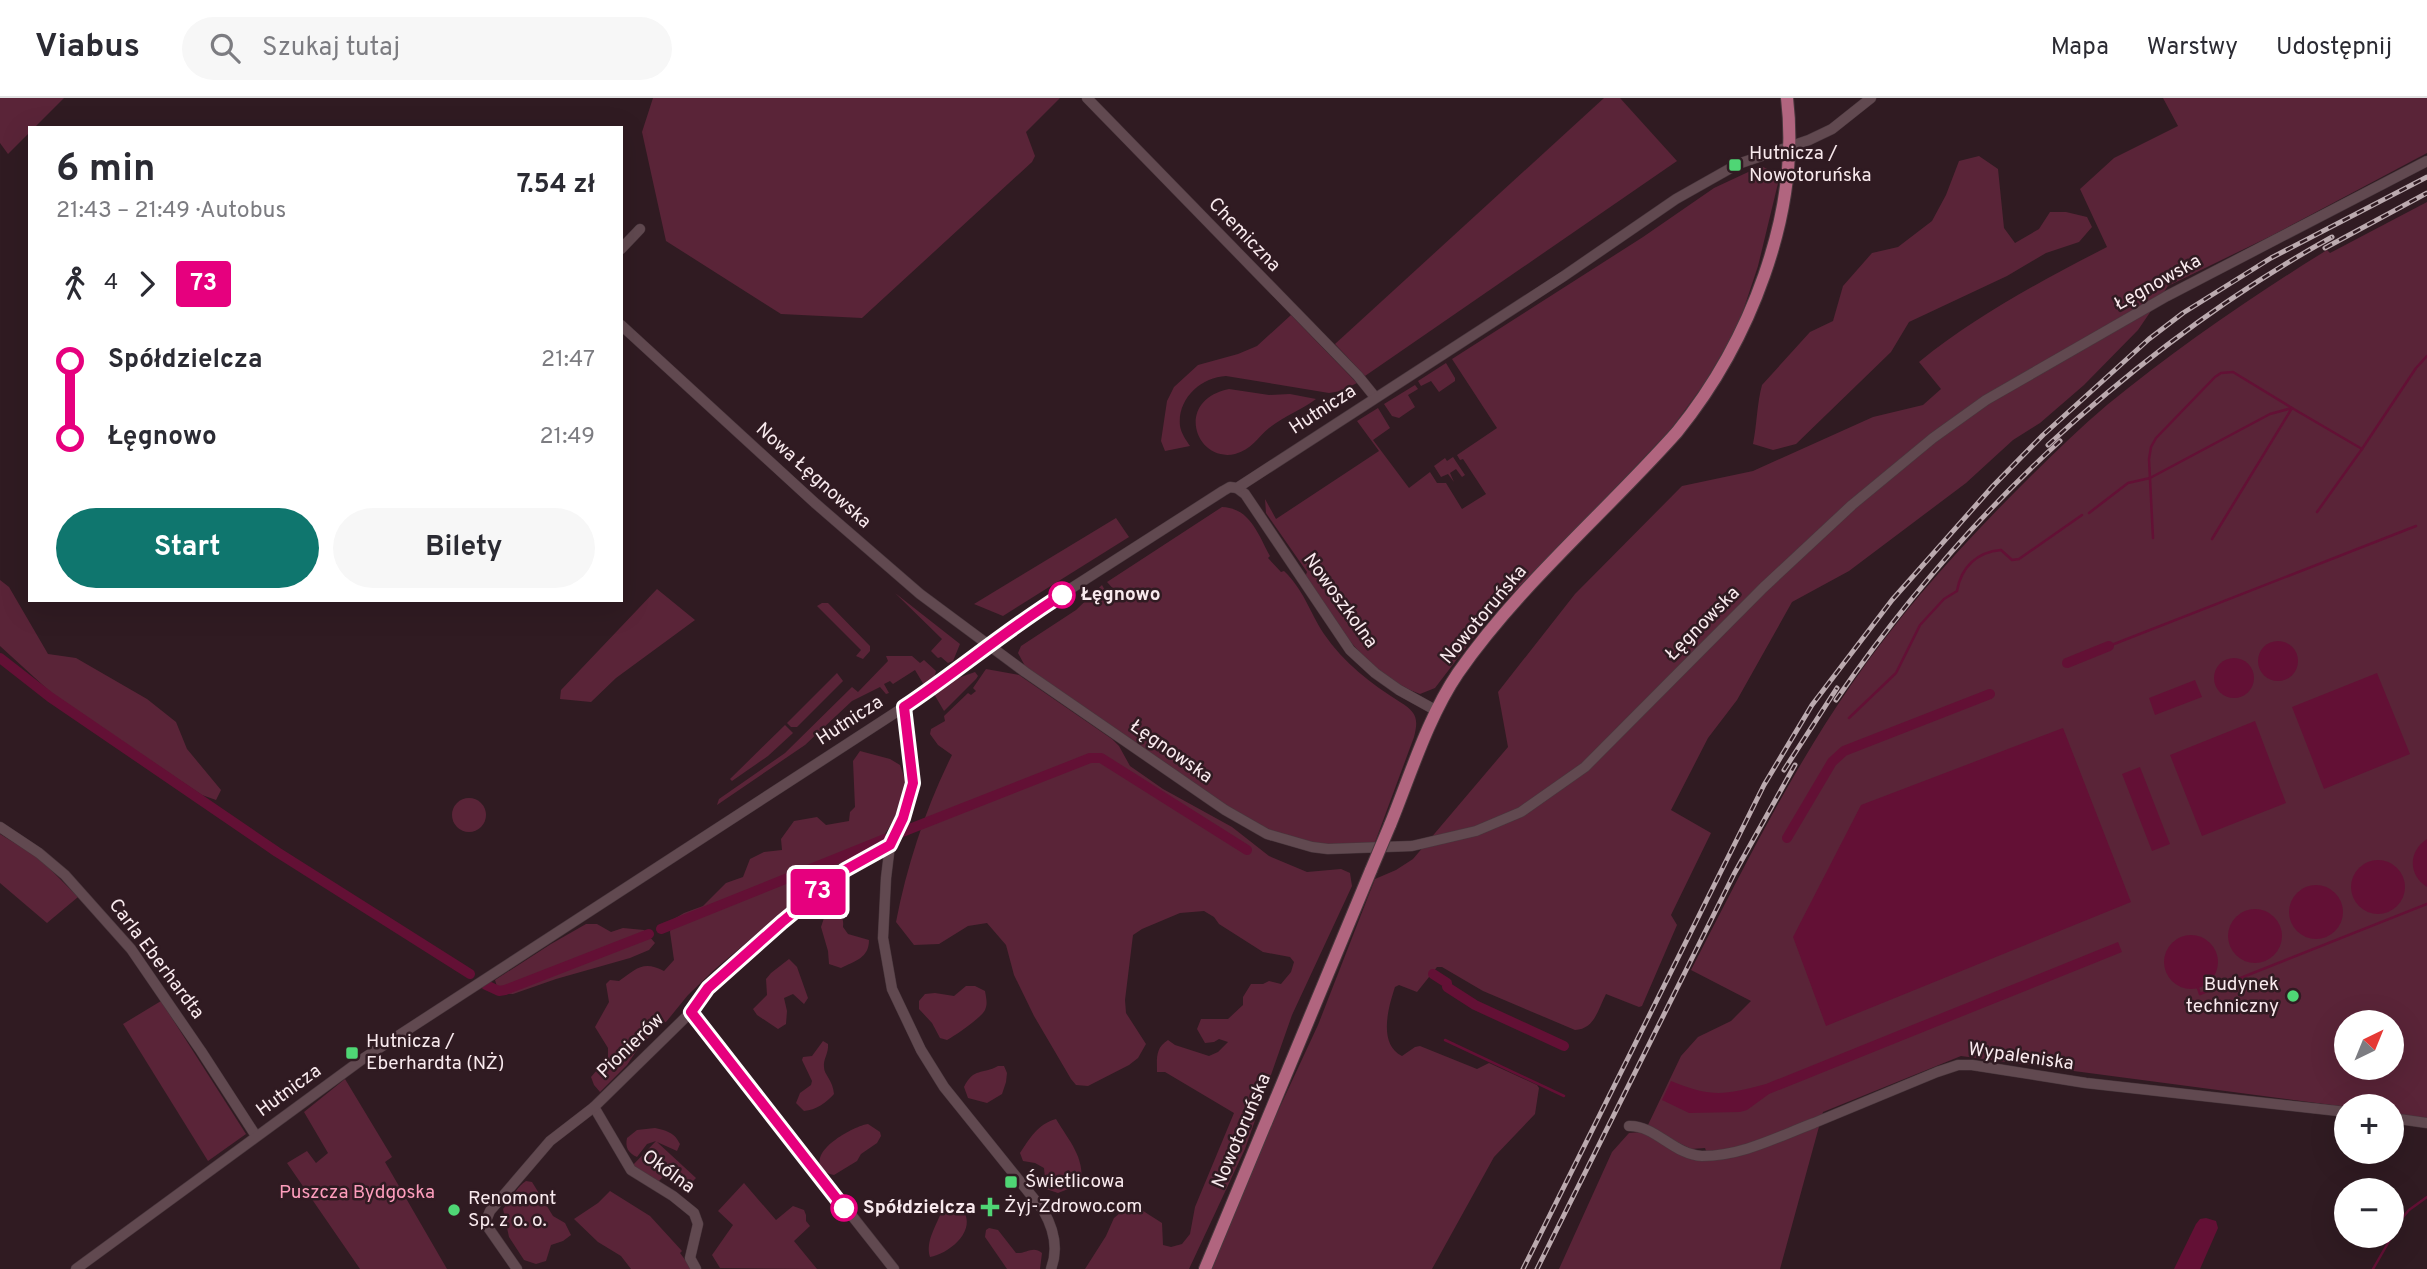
<!DOCTYPE html>
<html lang="pl">
<meta charset="utf-8">
<style>
:root{--surface:#fff;--page:#f7f7f7;--text:#2b2b33;--muted:#7c7c81;--line:#e1e1e2;--accent:#0f766e}
body{margin:0;font-family:Overpass,sans-serif;background:var(--page);color:var(--text);height:100vh;display:flex;flex-direction:column;font-size:26px;white-space:nowrap}
*{box-sizing:border-box;margin:0}
p{font-size:23px;color:var(--muted)}
.icon{flex:none;width:38px;height:38px;fill:none;stroke:currentColor;stroke-width:2;stroke-linecap:round;stroke-linejoin:round}
.map{position:relative;flex:1;overflow:hidden}
.details{position:absolute;left:28px;top:28px;width:595px;height:476px;display:flex;flex-direction:column;background:var(--surface);border-radius:0px;box-shadow:0 7px 28px #0002}
.details>*{flex:none}
.badge{padding:0 14px;border-radius:5px;font-size:24px;line-height:46px}
.needle{width:46px;rotate:43deg}
.fabs{position:absolute;left:2334px;top:912px;display:grid;gap:14px}
.fabs a{display:grid;place-items:center;width:70px;height:70px;border-radius:50%;background:var(--surface);box-shadow:0 7px 28px #0002;font-size:35px}
.map>.badge{position:absolute;translate:-50% -50%;box-shadow:0 0 0 4px #fff}
.legs{display:flex;align-items:center;gap:10px;height:77px;padding:0 28px;font-size:23px}
.legs p{margin-inline-start:auto}
.head{display:flex;align-items:center;justify-content:space-between;height:119px;padding:0 28px}
h1{font-size:38px;font-weight:700;line-height:52px}
.primary-button{display:flex;gap:14px;margin-top:auto;padding:14px 28px}
.primary-button a{flex:1;height:80px;border-radius:42px;background:var(--accent);color:#fff;font-size:28px;font-weight:700;line-height:80px;text-align:center}
.primary-button a+a{background:var(--page);color:var(--text)}
ul{padding:0 28px;list-style:none}
li{display:flex;align-items:center;gap:24px;height:77px;font-size:26px}
li i{display:grid;place-items:center;width:10px;height:100%;margin:0 9px;background:currentColor}
li i::after{content:'';width:18px;height:18px;margin:-9px;border:5px solid;border-radius:50%;background:var(--surface)}
li p{margin-inline-start:auto}
li:first-child i{background:linear-gradient(#0000 50%,currentColor 0)}
li:last-child i{background:linear-gradient(currentColor 50%,#0000 0)}
header{display:flex;align-items:center;gap:42px;box-sizing:border-box;height:98px;padding:0 35px;background:var(--surface);border-bottom:2px solid var(--line)}
header strong{font-size:33px}
nav{display:flex;gap:38px;margin-inline-start:auto;font-size:24px}
.search{width:490px;height:63px;background:var(--page);display:flex;align-items:center;gap:18px;box-sizing:border-box;padding:0 24px;border-radius:38px;color:var(--muted);font-size:26px}
.map>svg:first-child{display:block}
</style>
<header>
<strong>Viabus</strong>
<div class="search"><svg class="icon" aria-label="search" viewBox="0 0 24 24"><circle cx="10" cy="10" r="6"/><path d="M15 15l6 6"/></svg>Szukaj tutaj</div>
<nav><a>Mapa</a><a>Warstwy</a><a>Udostępnij</a></nav>
</header>
<div class="map">
<svg width="2427" height="1171" viewBox="0 0 2427 1171">
<rect width="100%" height="100%" fill="#301b22"/>
<g fill="#5a2438" fill-rule="evenodd">
<path d="M0,0H64L34,30H30V34L8,56L0,45Z"/>
<path d="M653,0H1060L1026,34L1035,58L1032,64L862,220L781,216L666,143L642,34Z"/>
<path d="M1604,0H1620L1677,63L1365,278L1335,246Z"/>
<path d="M2163,0H2427V55L2273,137L2168,188L2138,232L2084,287L2040,325L2013,342L1966,385L1849,473L1792,504L1737,602L1708,640L1671,712L1711,735L1671,817L1677,827L1642,908L1639,909L1606,896C1598,911 1595,931 1575,932L1483,893L1442,869H1437L1417,894L1399,887L1395,889C1388,910 1378,946 1402,958L1415,949L1420,948L1477,971L1489,965L1537,987L1539,990L1535,1016L1494,1059L1432,1171H1210L1265,1041L1318,927L1375,781L1396,772L1413,761L1508,649L1498,594L1575,496L1682,388L1753,373L1873,319L1923,307L1941,291L1919,264C1977,217 2041,183 2107,149L2080,91L2114,60L2178,28Z"/>
<path d="M1979,58L1998,71L2004,130L2015,145L2039,131L2050,114H2066L2087,119L2092,129L2079,144L2046,155L2007,178L1909,224L1891,254L1796,346L1773,352L1753,346C1757,326 1757,305 1762,287L1810,234L1833,223L1843,188L1872,155L1898,149L1932,123L1946,97L1959,63Z"/>
<path d="M1761,68L1780,77L1758,168L1738,228L1704,286L1671,331L1547,462L1493,514L1435,590L1420,596C1365,576 1336,525 1305,479L1307,474L1266,415L1265,401L1276,421L1379,353L1357,323L1378,310L1390,330L1373,342L1409,390L1430,374L1437,385H1446L1462,411L1486,396L1463,361L1460,362L1457,357L1497,330L1452,261L1643,139L1714,90Z"/>
<path d="M2427,104V1020L2392,1016V1008L2347,1009L1961,958L1823,1014L1780,1171H1559L1612,1054L1629,1035L1641,1034L1691,1061H1709L1705,1050L1691,1051L1647,1029L1681,958L1698,939L1731,923L1751,903L1691,872C1741,775 1789,677 1851,587C1899,517 1956,453 2015,394C2045,364 2075,334 2107,307C2177,250 2251,199 2327,152L2330,155ZM2347,924H2392V970H2347Z"/>
<path d="M1291,217L1357,285L1341,293L1329,295L1226,278C1201,279 1177,301 1180,328C1181,335 1186,342 1190,348L1165,353L1161,343L1167,303L1174,289L1198,267L1238,256L1257,248Z"/>
<path d="M1446,265L1455,280V283L1439,294L1431,283L1421,288L1418,283Z"/>
<path d="M1415,287L1418,291L1408,297L1415,309L1399,320L1392,318L1384,306Z"/>
<path d="M1229,291L1269,297L1290,296L1316,301C1302,312 1284,318 1269,330C1258,339 1251,352 1235,356C1195,365 1174,302 1229,291Z"/>
<path d="M1453,359L1465,377L1462,379L1456,371L1450,375L1454,384L1448,376L1441,379L1434,368L1445,360L1447,363Z"/>
<path d="M1222,409C1250,410 1258,436 1270,458L1268,460L1281,474L1284,473C1304,492 1309,513 1324,536C1344,565 1370,585 1400,604C1416,614 1419,620 1414,639L1374,747C1351,747 1327,748 1305,743C1247,730 1195,689 1147,655C1107,626 1066,597 1025,568L1018,555L1021,548L1076,512L1102,487L1108,498L1117,495L1107,484Z"/>
<path d="M1116,420L1129,439L1003,518L974,506Z"/>
<path d="M0,482L9,489L48,556L76,560L147,601L176,624L187,651L221,692L216,702L202,697L57,600L0,548Z"/>
<path d="M657,491L695,522L616,580L591,604L560,601L561,592Z"/>
<path d="M895,495L960,546L953,563L948,565L941,559L938,560L931,553L942,541Z"/>
<path d="M822,505H828L870,548V553L863,561L856,558L861,552L817,508Z"/>
<path d="M886,558H912L920,565L924,562L936,573L934,581L924,587L915,572L893,586L890,583L884,586L889,595L886,596L880,589L852,603L805,647L717,707L719,701L785,655L852,589L858,594L888,563Z"/>
<path d="M986,571L1019,577L1112,641L1119,648L1130,668L1163,691L1232,729L1269,758L1307,774L1341,771L1350,775L1352,788L1292,917L1245,1051L1189,1171H1085L1106,1138L1114,1120L1120,1115L1140,1111L1162,1125L1163,1147L1171,1149L1182,1146L1190,1136L1195,1109L1234,1015L1165,974H1157C1157,961 1155,950 1168,942L1175,947L1209,958L1218,954L1228,944L1219,941L1214,944L1205,945L1197,931L1201,921H1228L1243,907V899L1251,886H1263L1269,883L1281,886L1291,874L1294,864L1290,859L1263,854L1219,826L1214,819L1204,813L1180,815L1142,831L1133,837L1125,902L1126,915L1146,946L1138,960L1129,967L1088,988L1076,987L1071,981L1034,918L1014,877L1006,847L987,825L968,828L939,846L914,847L896,824C907,767 926,709 952,657L938,647L930,636L931,631L945,623L944,618L968,595L971,597L976,593L973,590Z"/>
<path d="M975,574L978,578L976,581L944,613L934,596L958,580Z"/>
<path d="M837,575L843,583L797,629H791L787,625Z"/>
<path d="M785,627L793,635L768,658L732,683L730,681Z"/>
<path d="M860,653L890,661L900,667L907,687L903,708L877,748L825,776L805,795L714,872L688,897L666,924L655,926L649,939L639,949L627,967L600,994L594,987L591,979L608,959V950L595,929L609,904L606,886L610,882L619,883C636,871 643,862 664,873L674,862L670,834L672,822L684,815L703,808L726,785L743,779L750,761L764,754L782,752L781,741L794,723L817,719L826,727L849,723L850,714L855,709L853,663Z"/>
<circle cx="469" cy="717" r="17"/>
<path d="M0,736L39,760L78,799L47,825L0,785Z"/>
<path d="M834,813C842,817 844,821 843,829L848,836L869,842C869,860 855,863 841,870L829,866L828,853L821,829L824,820Z"/>
<path d="M586,826H597L611,834L623,830L644,832L655,845L649,852L630,860L556,881L513,896L499,895L495,882L551,846Z"/>
<path d="M789,861L797,869L808,900L804,906L793,896L784,900L787,913L786,926L778,931L757,917L753,911L767,897L766,881L771,875Z"/>
<path d="M966,888H975L985,893C986,899 988,906 985,912C981,920 956,937 947,942L940,940L932,925L919,911V903L925,896L935,895L954,898Z"/>
<path d="M161,903L246,1036L208,1063L123,926Z"/>
<path d="M823,943L828,946C829,955 823,961 824,969C824,977 833,982 834,996C826,1005 816,1012 804,1013L796,1005L800,995L811,987L812,983L802,962L803,959L812,958Z"/>
<path d="M998,968H1004L1007,975L1006,984L1002,996L987,1005L968,1000L964,989C974,969 982,977 998,968Z"/>
<path d="M345,981L392,1059L385,1064L447,1171H360L287,1065L307,1053L316,1065L328,1055L304,1014Z"/>
<path d="M1056,1021C1069,1043 1085,1059 1081,1086L1058,1095L1046,1091L1044,1070L1035,1065L1023,1063L1020,1055C1030,1040 1038,1026 1056,1021Z"/>
<path d="M868,1026L880,1034L881,1038L877,1045L861,1056L857,1063L834,1077C828,1076 824,1074 821,1068C812,1051 854,1028 868,1026Z"/>
<path d="M655,1030C667,1033 674,1034 680,1046L677,1053L657,1044L696,1080L689,1087L680,1079L674,1085L664,1078L657,1085L632,1068L656,1043L647,1046L637,1059C628,1055 625,1049 627,1040L637,1032Z"/>
<path d="M526,1083L532,1084L553,1118L565,1125L571,1137L563,1143L551,1147L546,1163L536,1166L524,1162L509,1139L503,1111C513,1101 515,1090 526,1083Z"/>
<path d="M744,1085L776,1122L793,1108L804,1112L806,1117V1123L810,1128L794,1143L817,1171L720,1170L712,1157L733,1127L718,1113Z"/>
<path d="M610,1093L650,1118L682,1153L680,1155L692,1171H631L621,1158L598,1144L574,1121L598,1105Z"/>
<path d="M950,1110L965,1116C974,1135 948,1156 930,1159C925,1143 937,1127 942,1112Z"/>
<path d="M989,1130L998,1132L1016,1155C1026,1156 1033,1147 1042,1155L1040,1171H1007L985,1139L986,1132Z"/>
</g>
<g fill="#631035">
<circle cx="2278" cy="563" r="20"/>
<circle cx="2234" cy="580" r="20"/>
<path d="M2377,575L2410,656L2324,691L2292,609Z"/>
<path d="M2195,582L2202,599L2155,617L2149,600Z"/>
<path d="M2255,623L2286,705L2202,738L2170,657Z"/>
<path d="M2063,630L2131,804L1826,928L1793,839L1861,707Z"/>
<path d="M2140,669L2170,746L2152,753L2122,676Z"/>
<path d="M2427,741V789C2408,777 2408,753 2427,741Z"/>
<circle cx="2378" cy="789" r="27"/>
<circle cx="2316" cy="814" r="27"/>
<circle cx="2255" cy="838" r="27"/>
<circle cx="2191" cy="864" r="27"/>
<path d="M2118,844L2122,854L1769,996L1747,1012L1740,1014L1689,1015L1662,1002L1671,983C1713,1000 1724,997 1766,986Z"/>
<path d="M2206,1120L2216,1123L2218,1130L2200,1171H2174L2196,1126L2200,1121Z"/>
</g>
<g fill="none" stroke-linecap="round" stroke-linejoin="round">
<g stroke="#631035" stroke-width="2.5">
<path d="M2317,414L2362,351"/>
<path d="M2089,415L2128,385L2150,380L2270,316L2292,310L2362,351L2416,270L2427,258"/>
<path d="M2153,440L2149,361L2151,349L2156,340L2215,279L2221,275L2233,274L2292,310L2212,441"/>
<path d="M2109,548L2416,428"/>
<path d="M1849,620L1896,575L1920,527L1944,501L1957,493C1961,469 1977,454 2001,452L2012,462L2019,461L2082,417"/>
<path d="M2198,890L2200,896L2427,806"/>
<path d="M1445,942L1564,998"/>
<path d="M2373,1171L2403,1119L2409,1112L2427,1099"/>
</g>
<g stroke="#631035" stroke-width="10">
<path d="M0,560L50,599L277,754L470,876"/>
<path d="M2067,565L2109,548"/>
<path d="M902,734L1090,660H1101L1247,752"/>
<path d="M1787,740L1832,664L1844,653L1990,596"/>
<path d="M661,831L885,741"/>
<path d="M1433,876L1447,885V889L1475,907L1564,948"/>
<path d="M486,887L499,893L505,892L649,836"/>
</g>
<g stroke="#49373d" stroke-width="11">
<g id="minor">
<path d="M1087,0L1358,278L1375,299"/>
<path d="M621,151L640,131"/>
<path d="M621,227L815,405L920,496L1025,574L1225,712L1267,736L1312,749L1328,751L1412,748L1476,733L1521,714L1585,669L1763,490L1852,407L1933,340L1986,302L2167,198L2427,63"/>
<path d="M1237,390L1245,396L1350,552L1375,575L1399,592L1437,613"/>
<path d="M904,609L913,685L903,721L890,747L886,780L883,840L892,891L921,952L944,989L1043,1112C1054,1131 1059,1150 1051,1171"/>
<path d="M0,729L39,755L65,777L131,851L201,953L256,1038"/>
<path d="M691,914L894,1171"/>
<path d="M594,1009L631,1072L673,1098L694,1115L698,1126L690,1160L696,1171"/>
<path d="M2392,1020L2427,1025"/>
<path d="M1629,1028C1655,1027 1674,1057 1702,1058C1742,1058 1777,1039 1814,1025C1855,1008 1896,991 1937,974L1958,967H1972L2086,985L2347,1014"/>
<path d="M76,1171L364,960L904,609L948,579L1014,527L1223,393L1230,389L1237,390L1564,178L1676,101L1738,66L1809,42L1832,31L1871,0"/>
<path d="M517,1171L485,1125L490,1113L550,1043L594,1009L691,914L708,890L845,772L890,747"/>
</g>
</g>
<g stroke="#49373d" stroke-width="14">
<g id="major">
<path d="M1390,727C1410,678 1428,619 1458,575C1520,486 1605,415 1677,334C1749,245 1801,116 1787,0"/>
<path d="M1205,1171L1371,772"/>
</g>
</g>
<use href="#minor" stroke="#614950" stroke-width="10"/>
<use href="#major" stroke="#b1657f" stroke-width="12"/>
<g stroke="#bbaaaf" stroke-width="5">
<g id="rail">
<path d="M2325,150L2427,95"/>
<path d="M2048,347C2135,267 2229,196 2332,139"/>
<path d="M1836,602C1901,508 1976,420 2060,343"/>
<path d="M1784,672L1837,590"/>
<path d="M1523,1171L1764,687L1812,607L1892,502L1993,388L2043,337L2149,241L2183,215L2271,160L2427,79"/>
<path d="M1537,1171L1734,776L1795,667"/>
</g>
</g>
<use href="#rail" stroke="#301b22" stroke-width="2.5" stroke-dasharray="8" stroke-linecap="butt"/>
<g stroke="#49373d" stroke-width="14" stroke-linecap="butt">
<path id="major-bridge" d="M1371,772L1390,727"/>
</g>
<use href="#major-bridge" stroke="#b1657f" stroke-width="12"/>
</g>
<g fill="none" stroke-linecap="round" stroke-linejoin="round">
<g stroke="#fff" stroke-width="16">
<path id="line-1" d="M844,1110L691,914L708,890L782,824L845,772L890,747L903,720L913,685L904,609C958,573 1007,531 1062,497"/>
</g>
<use href="#line-1" stroke="#e6007e" stroke-width="10"/>
</g>
<g fill="#4fd675" stroke="#301b22" stroke-width="2.5">
<rect x="1728" y="60" width="14" height="14" rx="3.5"/>
<circle cx="2293" cy="898" r="7"/>
<rect x="345" y="948" width="14" height="14" rx="3.5"/>
<rect x="1004" y="1077" width="14" height="14" rx="3.5"/>
<path d="M986.5 1098.5h7v7h7v7h-7v7h-7v-7h-7v-7h7z"/>
<circle cx="454" cy="1112" r="7"/>
</g>
<g fill="#fff" stroke="#e6007e" stroke-width="3.5">
<circle cx="1062" cy="497" r="12"/>
<circle cx="844" cy="1110" r="12"/>
</g>
<g text-anchor="middle" dominant-baseline="central" stroke-width="5" stroke-linejoin="round" paint-order="stroke">
<g font-size="19" fill="#f9eaee" stroke="#301b22" text-anchor="start">
<text x="1749" y="56">Hutnicza /<tspan x="1749" dy="22">Nowotoruńska</tspan></text>
<text x="2279" y="887" text-anchor="end">Budynek<tspan x="2279" dy="22">techniczny</tspan></text>
<text x="366" y="944">Hutnicza /<tspan x="366" dy="22">Eberhardta (NŻ)</tspan></text>
<text x="1025" y="1084">Świetlicowa</text>
<text x="468" y="1101">Renomont<tspan x="468" dy="22">Sp. z o. o.</tspan></text>
<text x="1004" y="1109">Żyj-Zdrowo.com</text>
</g>
<g font-size="19" fill="#f9eaee" stroke="#301b22">
<text transform="translate(1244 137) rotate(46)">Chemiczna</text>
<text transform="translate(2158 185) rotate(-29)">Łęgnowska</text>
<text transform="translate(1323 312) rotate(-33)">Hutnicza</text>
<text transform="translate(813 378) rotate(42)">Nowa Łęgnowska</text>
<text transform="translate(1340 503) rotate(54)">Nowoszkolna</text>
<text transform="translate(1484 517) rotate(-50)">Nowotoruńska</text>
<text transform="translate(1703 526) rotate(-45)">Łęgnowska</text>
<text transform="translate(850 623) rotate(-33)">Hutnicza</text>
<text transform="translate(1171 654) rotate(35)">Łęgnowska</text>
<text transform="translate(156 861) rotate(53)">Carla Eberhardta</text>
<text transform="translate(631 948) rotate(-44)">Pionierów</text>
<text transform="translate(2021 959) rotate(8)">Wypaleniska</text>
<text transform="translate(289 993) rotate(-36)">Hutnicza</text>
<text transform="translate(1242 1033) rotate(-67)">Nowotoruńska</text>
<text transform="translate(668 1074) rotate(36)">Okólna</text>
</g>
<g font-size="19" font-weight="bold" fill="#f9eaee" stroke="#301b22" text-anchor="start">
<text x="1081" y="497">Łęgnowo</text>
<text x="863" y="1110">Spółdzielcza</text>
</g>
<g font-size="19" fill="#fd9dbc" stroke="#301b22">
<text x="357" y="1095">Puszcza Bydgoska</text>
</g>
</g>
</svg>
<div class="fabs">
<a><svg class="needle" viewBox="-14 -14 28 28"><path d="M0-13l5 13h-10z" fill="#e53935"/><path d="M0 13l5-13h-10z" fill="#7c7c81"/></svg></a>
<a>+</a>
<a>−</a>
</div>
<b class="badge" style="left:818px;top:794px;background:#e6007e;color:#fff">73</b>
<section class="details">
<div class="head"><div><h1>6 min</h1><p>21:43 – 21:49 · Autobus</p></div><b>7.54 zł</b></div>
<div class="legs"><svg class="icon" aria-label="walk" viewBox="0 0 24 24"><circle cx="13" cy="4" r="2"/><path d="M13 8l-2 6 4 7M11 14l-3 7M7 12l3-4h3l4 4"/></svg>4<svg class="icon" aria-label="forward" viewBox="0 0 24 24"><path d="M9 5l7 7-7 7"/></svg><b class="badge" style="background:#e6007e;color:#fff">73</b></div>
<ul>
<li><i style="color:#e6007e"></i><b>Spółdzielcza</b><p>21:47</p></li>
<li><i style="color:#e6007e"></i><b>Łęgnowo</b><p>21:49</p></li>
</ul>
<div class="primary-button"><a>Start</a><a>Bilety</a></div>
</section>
</div>
